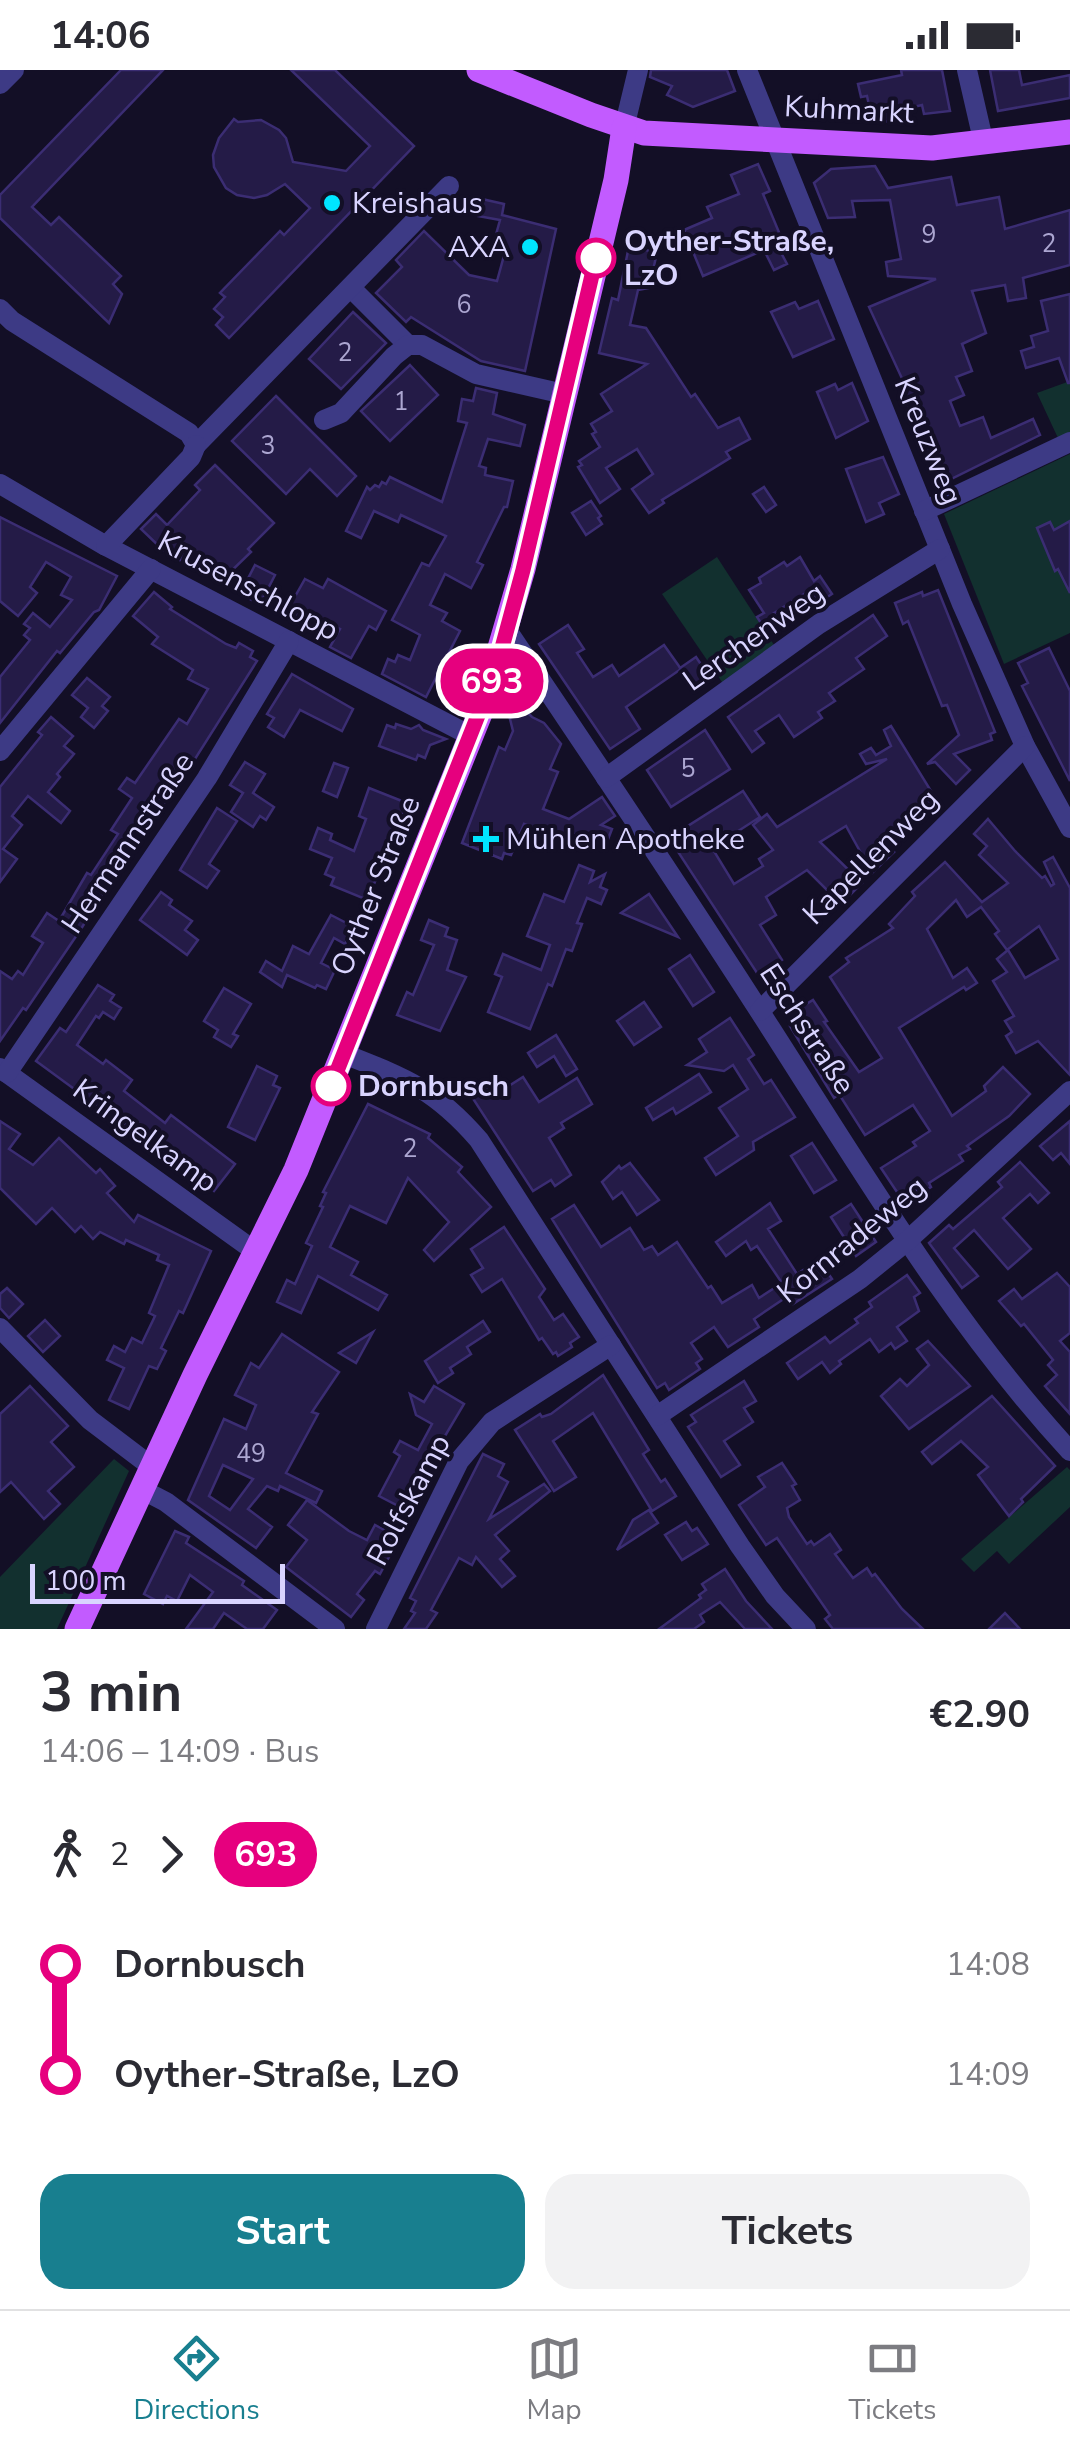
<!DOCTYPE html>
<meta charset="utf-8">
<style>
:root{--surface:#fff;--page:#f2f2f3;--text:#2b2b33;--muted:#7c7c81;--line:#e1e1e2;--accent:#187f8f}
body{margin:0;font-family:"Nunito Sans",sans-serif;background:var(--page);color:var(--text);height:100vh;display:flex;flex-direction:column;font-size:38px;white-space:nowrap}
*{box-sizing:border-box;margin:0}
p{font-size:32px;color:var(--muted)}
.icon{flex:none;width:55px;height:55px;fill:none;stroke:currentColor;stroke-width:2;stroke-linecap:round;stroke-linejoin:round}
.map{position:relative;height:1559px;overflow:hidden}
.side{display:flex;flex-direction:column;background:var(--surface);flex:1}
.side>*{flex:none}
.badge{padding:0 20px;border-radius:32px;font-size:35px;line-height:65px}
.scale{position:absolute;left:30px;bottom:25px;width:255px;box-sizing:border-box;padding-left:10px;border:5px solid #d9d4ff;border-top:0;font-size:28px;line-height:35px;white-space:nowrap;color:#d9d4ff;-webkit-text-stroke:8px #130f26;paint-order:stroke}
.map>.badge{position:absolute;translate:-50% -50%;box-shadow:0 0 0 5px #fff}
.legs{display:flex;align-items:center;gap:15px;height:110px;padding:0 40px;font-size:32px}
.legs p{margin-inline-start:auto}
.overview{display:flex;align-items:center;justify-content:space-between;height:170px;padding:0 40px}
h1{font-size:55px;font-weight:700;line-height:75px}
.cta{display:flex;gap:20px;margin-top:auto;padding:20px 40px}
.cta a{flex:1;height:115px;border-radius:30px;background:var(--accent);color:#fff;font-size:40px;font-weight:700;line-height:115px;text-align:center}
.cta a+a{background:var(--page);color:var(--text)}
ul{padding:0 40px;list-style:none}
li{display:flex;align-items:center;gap:35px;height:110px;font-size:38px}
li i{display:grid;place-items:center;width:15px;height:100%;margin:0 12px;background:currentColor}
li i::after{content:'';width:25px;height:25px;margin:-12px;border:8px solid;border-radius:50%;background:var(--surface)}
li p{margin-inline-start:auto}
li:first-child i{background:linear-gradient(#0000 50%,currentColor 0)}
li:last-child i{background:linear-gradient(currentColor 50%,#0000 0)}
.status{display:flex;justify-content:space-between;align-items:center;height:70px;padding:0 50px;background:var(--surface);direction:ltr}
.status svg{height:28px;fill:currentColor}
.tab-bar{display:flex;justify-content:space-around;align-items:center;height:140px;border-top:2px solid var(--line);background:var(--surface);font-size:28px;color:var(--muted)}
.tab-bar a{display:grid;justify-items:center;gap:5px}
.tab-bar .selected{color:var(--accent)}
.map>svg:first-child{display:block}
</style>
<div class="status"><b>14:06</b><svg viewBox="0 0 49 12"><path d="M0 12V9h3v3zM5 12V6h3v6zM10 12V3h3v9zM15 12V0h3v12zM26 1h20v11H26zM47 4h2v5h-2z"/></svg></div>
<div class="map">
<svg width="1070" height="1559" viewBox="0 0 1070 1559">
<rect width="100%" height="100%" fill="#130f26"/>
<g fill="#12302f">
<path d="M1070,311V362L1058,368L1037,323Z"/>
<path d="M1070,384V563L1004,594L944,444Z"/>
<path d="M717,487L776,578L724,615L662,524Z"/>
<path d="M114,1389L129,1401L57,1559H0V1507Z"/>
<path d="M1067,1397L1070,1400V1437L1009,1494L997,1481L974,1502L961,1489Z"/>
</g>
<g fill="#241b47" stroke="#3b2d73" stroke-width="2.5" fill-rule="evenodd">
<path d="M121,0H163L32,137L51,155L59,147L121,206L113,214L122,224L109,253L0,148V125Z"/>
<path d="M291,0H335L414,76L229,268L216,255L223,247L214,239L225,227L220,223L280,161L284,165L310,138L285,114L267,125L254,128L237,125L226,118L214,97L213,85L219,68L234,49L238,52L261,50L279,60L286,68L293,92L346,101L370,76Z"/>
<path d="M651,0H727L735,21L693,37L667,25L672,16L650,7Z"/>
<path d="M901,0H942L950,41L924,44L922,35L900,40L899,52L881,51L882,37L870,40L867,26L861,27L858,14L902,5Z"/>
<path d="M990,0H1019L1022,15L1070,5V28L998,41Z"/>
<path d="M758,94L770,121L763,124L783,172L777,175L787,194L774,200L764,180L703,206L684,160L712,148L707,137L739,124L731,105Z"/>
<path d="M875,96L888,118L951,107L957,135L999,127L1005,159L1070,140V195L1023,208L1026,228L1008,231L1005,215L972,221L986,263L962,274L972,301L956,307L964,325L950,331L960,356L983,347L991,368L1033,349L1040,365L941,414L900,317L905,315L869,237L936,209L888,206L886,192L901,189L890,130L852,131L855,147L828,148L814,113L831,99Z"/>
<path d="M482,129L504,134L502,145L556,159L525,301L481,291L411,247L406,252L376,223L402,197L396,190L424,161L469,205L497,211L505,182L492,179L500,150L478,146Z"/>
<path d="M629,176L654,182L653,186L656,187L649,218L638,220L630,255L646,258L691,327L695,324L718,358L739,348L750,369L726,382L730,388L662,430L664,433L649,443L632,419L653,404L637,379L606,398L620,419L600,433L578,397L582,395L579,391L600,377L592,364L596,362L591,354L612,341L601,324L647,294L599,283L612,228L618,230Z"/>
<path d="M1070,224V313H1068L1059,288L1026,298L1021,281L1034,277L1031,266L1048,261L1041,231Z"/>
<path d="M818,231L834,269L793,287L771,242L795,232L799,239Z"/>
<path d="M353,242L386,273L341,319L309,289Z"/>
<path d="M410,295L438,325L390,371L361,341Z"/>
<path d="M852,313L868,351L836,368L817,322L835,314L838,320Z"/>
<path d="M476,318L497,323L493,344L525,355L520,376L488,369L479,396L486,398L485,405L513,411L507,437H504L477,492L483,495L471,518L445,504L430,535L447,543L442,551L460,561L426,627L382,604L388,589L395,592L398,585L410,590L420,565L392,550L422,493L429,496L446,466L401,445L398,452L374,441L361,468L346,461L367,417L370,420L375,415L379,417L382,412L386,414L390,407L442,432L467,353L458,351L462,329L473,331Z"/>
<path d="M276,326L356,406L337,426L310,399L286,424L232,371Z"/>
<path d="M883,387L899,424L879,433L884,444L866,452L846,399Z"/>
<path d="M215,395L274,453L248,479L251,482L221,511L196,491L192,496L183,487L180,490L167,476L163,480L141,459L156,444L167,455L200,420L195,415Z"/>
<path d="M764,417L776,435L766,442L753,424Z"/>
<path d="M591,431L601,446L598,448L602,454L586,465L572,443Z"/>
<path d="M0,447L117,506L99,540L94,542L60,583L57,581L0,653V607L30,570L24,565L30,558L24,554L33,543L50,557L72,530L61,525L71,507L46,492L30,517L37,523L18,546L0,531Z"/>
<path d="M1070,451V523L1058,499L1055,501L1037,458L1050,452L1054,460Z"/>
<path d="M800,487L814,511L820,506L832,524L818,533L809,521L774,543L782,554L768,564L757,547L764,543L749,520L761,513L759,508L784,492L787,496Z"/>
<path d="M255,495L275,505L260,534L240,524Z"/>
<path d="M305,509L323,518L328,509L386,541L376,560L369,556L351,588L330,577L340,559L311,543L303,557L284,546Z"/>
<path d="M938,520L995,662L990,664L992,670L954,684L970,700L956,714L935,692L927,694L959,665L947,635L942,636L908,551L903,554L895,533L922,522L923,526Z"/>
<path d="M154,522L172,537L170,539L226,574L236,578L239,573L253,581L250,587L257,591L188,700L162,736L158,734L81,859L26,940L23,938L0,971V901L12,909L18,901L23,905L43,873L32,866L47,843L59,851L87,803L91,805L118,764L111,760L132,728L119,719L127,708L135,713L179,649L187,654L208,619L188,609L193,600L152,574L158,567L133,546Z"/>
<path d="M873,545L887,566L856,588L864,599L829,623L835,631L818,642L822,648L794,667L779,645L755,661L764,673L752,682L728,647Z"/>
<path d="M568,555L584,579L577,583L593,607L612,595L619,606L664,575L681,599L626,637L640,659L610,679L539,574Z"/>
<path d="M1049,578L1070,621V711L1022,616L1028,613L1018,593Z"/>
<path d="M696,587L711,609L695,620L680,598Z"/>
<path d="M292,604L353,639L342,661L300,640L284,667L268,657L274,648L267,644Z"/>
<path d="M87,608L110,627L102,636L108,641L94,658L81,647L88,638L72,625Z"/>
<path d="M522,637L532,647L544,653L561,674L550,699L558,702L543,739L569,749L602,727L615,746L601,755L612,759L605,777L571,763L568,772L524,754L511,785L504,783L502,789L462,773L499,677L505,680L513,661L508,641Z"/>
<path d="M51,647L73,666L64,676L74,684L57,704L60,707L48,722L70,741L61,753L28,726L12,746L22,755L3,779L17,789L0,812V717L42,665L38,662Z"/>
<path d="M396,654L411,659L419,655L423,660L446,669L430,675L425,688L418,685L416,690L379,676L387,655L395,658Z"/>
<path d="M891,656L942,739L937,745L922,730L918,733L924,743L890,779L894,782L872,803L846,756L820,772L862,813L850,825L845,820L836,829L807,800L766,827L776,845L760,855L782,890L759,906L669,768L743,721L760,747L712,778L734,814L763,796L759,789L773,780L753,755L767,744L777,757L887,689L866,694L860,684L871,678L876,685L891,676L884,660Z"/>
<path d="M705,660L730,699L671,737L647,700Z"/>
<path d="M245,692L265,704L253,723L274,737L266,750L260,746L253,757L231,742L243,723L230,715Z"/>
<path d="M334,693L348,698L337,727L323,721Z"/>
<path d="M369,718L407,733L372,819L370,818L365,829L331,815L334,808L325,804L332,788L310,779L318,758L332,764L330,770L354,781L366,749L359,746Z"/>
<path d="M217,738L237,751L209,794L219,801L207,818L180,800Z"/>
<path d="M988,749L1015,781L1042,808L1045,806L1051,816L1054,814L1044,792L1053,787L1070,818V1005L1038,971L1016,983L1006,966L1012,962L1005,951L1014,946L993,911L1007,902L997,889L1008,880L1025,908L1058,889L1039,856L1007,880L995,864L999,861L981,837L967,847L956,830L927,859L953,908L967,898L977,913L966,920L964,917L899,958L952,1046L986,1021L984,1016L1003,997L1030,1024L1009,1046L967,1076L970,1079L959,1085L963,1091L929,1113L931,1117L919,1125L915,1119L901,1128L881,1098L916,1076L913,1072L930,1061L913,1035L865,1065L839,1024L834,1028L790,956L800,949L795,941L813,930L827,951L824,952L859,1002L882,988L830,907L849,892L846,888L893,858L889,854L915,826L912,822L945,792L982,832L1008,813L979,785L987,776L974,764Z"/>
<path d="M579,795L594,801L590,812L605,804L600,817L607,820L601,834L587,828L577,853L582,854L572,881L566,879L552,916L548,914L530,959L488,942L502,907L495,904L503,884L541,900L550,875L527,866L544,824L564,832Z"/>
<path d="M161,822L172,830L169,835L192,851L185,860L198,870L187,885L140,850Z"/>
<path d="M649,824L678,867L621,843Z"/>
<path d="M331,845L354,857L345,874L334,868L321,893L335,900L326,919L317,915L315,918L287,905L282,917L260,902L266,891L282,901L293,876L309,884Z"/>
<path d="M429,850L448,858L445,866L457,870L447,900L466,907L440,961L397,945L407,922L413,925L434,875L421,870Z"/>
<path d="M690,885L714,922L693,936L669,899Z"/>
<path d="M98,915L114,925L110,931L121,938L114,949L103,942L99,948L96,946L77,975L103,994L106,990L132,1010L124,1021L165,1053L171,1045L235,1094L214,1121L154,1073L152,1076L36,991L60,958L66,962Z"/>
<path d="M224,918L251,934L233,964L238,966L231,977L214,967L218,960L204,951Z"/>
<path d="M644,932L661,957L634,975L617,951Z"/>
<path d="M730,948L754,985L748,989L764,1014L771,1010L795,1047L753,1072L754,1080L716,1105L705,1088L738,1066L719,1038L748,1019L733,995L724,1001L687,995L707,982L699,969Z"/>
<path d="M556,965L577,999L566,1006L554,986L537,997L528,983Z"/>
<path d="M257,996L277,1006L273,1015L280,1018L255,1070L228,1057Z"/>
<path d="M699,1004L711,1022L676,1044L673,1038L653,1050L646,1038Z"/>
<path d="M523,1007L539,1032L577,1008L592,1034L561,1053L564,1058L549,1068L571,1105L555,1116L551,1110L533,1121L470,1024L491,1011L498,1023Z"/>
<path d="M368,1034L430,1064L428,1068L462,1097L458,1102L491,1137L434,1191L424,1180L449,1152L408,1108L386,1153L350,1136L330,1177L358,1192L351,1205L387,1225L378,1240L318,1206L301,1243L277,1232L287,1210L295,1214L312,1176L306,1173L323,1137L320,1136L326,1123L323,1122Z"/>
<path d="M0,1051L20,1064L9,1079L33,1095L59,1068L96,1103L100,1099L115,1116L107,1123L134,1152L138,1145L211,1181L183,1243L179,1241L161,1278L166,1281L157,1299L149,1296L129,1339L109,1330L124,1298L107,1290L114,1276L125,1282L132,1268L142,1273L155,1246L149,1243L169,1195L157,1190L159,1185L126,1170L124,1174L100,1162L93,1169L81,1156L75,1162L52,1138L36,1154L0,1118Z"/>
<path d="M1070,1051V1094L1061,1083L1053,1090L1040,1076Z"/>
<path d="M812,1073L836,1110L814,1123L791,1086Z"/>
<path d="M1020,1092L1049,1123L1038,1133L1030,1124L1003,1148L1031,1179L1008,1199L974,1160L954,1178L978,1206L962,1218L929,1173L949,1155L953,1159L1002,1117L998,1112Z"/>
<path d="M630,1093L659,1130L637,1145L622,1122L613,1129L602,1112L619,1096L621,1099Z"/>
<path d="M770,1133L781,1151L768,1159L797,1204L819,1190L832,1209L793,1234L788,1226L754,1249L759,1257L728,1277L714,1257L691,1273L702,1289L696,1293L700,1299L669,1320L665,1313L657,1318L552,1149L574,1135L601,1177L630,1158L644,1180L652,1176L658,1185L677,1172L708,1218L711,1216L722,1233L752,1215L759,1228L782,1213L757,1176L751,1180L746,1171L726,1186L716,1172Z"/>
<path d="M851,1134L876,1172L856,1186L831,1147Z"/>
<path d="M504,1157L545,1219L539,1227L554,1250L563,1244L579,1267L570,1273L572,1277L558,1286L556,1282L553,1284L542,1268L539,1270L502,1209L482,1222L471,1205L483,1198L471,1179Z"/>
<path d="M1057,1203L1070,1217V1263L1060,1271L1070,1282V1344L1045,1316L1057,1305L1048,1295L1053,1290L1024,1254L1021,1256L999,1231L1014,1219L1022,1229Z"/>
<path d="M907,1205L920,1223L914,1227L919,1241L897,1257L907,1271L895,1279L891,1273L879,1282L870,1269L839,1291L841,1294L830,1303L822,1292L798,1309L787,1293L825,1267L830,1273L858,1253L855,1249L872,1237L869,1232Z"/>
<path d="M7,1218L23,1234L9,1248L0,1238V1224Z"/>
<path d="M45,1250L60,1266L43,1282L28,1266Z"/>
<path d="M483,1251L490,1262L467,1277L471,1284L450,1298L453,1303L438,1313L425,1291Z"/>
<path d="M373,1262L356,1293L339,1283Z"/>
<path d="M282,1264L339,1302L312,1342L318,1344L286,1403L322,1421L316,1433L280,1416L278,1421L267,1416L248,1439L272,1457L256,1478L188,1430L224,1349L246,1359L256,1335L235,1325L251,1293L259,1298ZM223,1395L253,1409L230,1440L209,1426Z"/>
<path d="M928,1271L970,1316L909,1359L881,1326L900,1309L907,1316L929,1295L917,1279Z"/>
<path d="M603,1305L649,1380L643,1384L661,1412L665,1409L676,1426L652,1441L593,1343L553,1371L576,1407L554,1421L515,1360L540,1344L542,1347L551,1344Z"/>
<path d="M744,1311L756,1331L744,1338L753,1352L724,1371L740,1395L721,1407L688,1357L696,1352L691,1345Z"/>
<path d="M30,1316L68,1356L51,1372L74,1397L48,1421L60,1434L44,1449L11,1412L0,1422V1344Z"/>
<path d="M434,1316L464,1334L442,1371L446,1373L410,1442L379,1426L400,1386L394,1382L400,1371L418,1380L432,1354L416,1345L410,1324L424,1332Z"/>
<path d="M992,1326L1055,1396L1021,1429L1023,1432L1009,1446L978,1405L988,1397L961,1371L932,1394L922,1382Z"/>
<path d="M483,1384L504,1394L498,1406L508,1412L489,1449L544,1414L550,1421L495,1465L509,1481L500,1489L515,1506L502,1517L476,1487L472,1495L459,1488L431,1540L437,1543L426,1559H404L415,1543L411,1541L416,1531L410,1528Z"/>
<path d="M782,1393L796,1414L792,1416L800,1430L787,1438L789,1447L807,1474L811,1471L814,1475L830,1464L841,1480L835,1484L853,1508L867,1498L872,1506L875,1504L902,1539L923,1559H833L825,1549L830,1545L777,1468L766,1475L739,1435L765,1417L758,1407Z"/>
<path d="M307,1430L349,1461L367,1470L375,1455L399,1468L380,1504L375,1501L357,1524L364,1530L351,1547L286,1497L307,1470L288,1455Z"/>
<path d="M649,1440L658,1453L617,1480L633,1450Z"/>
<path d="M686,1452L692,1461L697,1458L708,1474L682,1490L665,1465Z"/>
<path d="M175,1461L189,1467L186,1473L244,1511L242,1515L277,1540L263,1559H247L224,1543L213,1559H186L213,1522L190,1505L177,1531L167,1526L163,1534L144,1524Z"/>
<path d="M725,1499L746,1531L772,1559H745L720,1532L700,1545L704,1552L694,1559H659L701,1528L699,1525L706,1520L702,1514Z"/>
<path d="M1005,1543L1020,1559H989Z"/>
</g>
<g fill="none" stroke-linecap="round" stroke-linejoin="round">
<g stroke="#3d3a85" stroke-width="20">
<path d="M747,0L962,534L1025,676L1070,758"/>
<path d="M967,0L984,74"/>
<path d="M0,14L14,0"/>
<path d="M624,58L638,0"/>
<path d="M351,218L408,275"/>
<path d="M0,239L12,251L189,363L196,375L449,116"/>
<path d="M324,350L341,343L394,286L408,275H422L476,304L564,324"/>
<path d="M0,414L106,476L471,666"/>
<path d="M924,441L1070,372"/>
<path d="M106,476L191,387L196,375"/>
<path d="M507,560C596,692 685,825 771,959C864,1104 953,1254 1070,1381"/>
<path d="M0,681L151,499"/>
<path d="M606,708L819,554L940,479"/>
<path d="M760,941L1025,676"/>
<path d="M344,984C405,1008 435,1019 479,1070L740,1476L775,1526L806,1559"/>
<path d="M0,998L256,1182"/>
<path d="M7,1003L207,708L289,571"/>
<path d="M0,1258L90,1350L152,1397"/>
<path d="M657,1346L860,1209L907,1171L1070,1021"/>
<path d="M141,1419L166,1432L335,1559"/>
<path d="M376,1559L459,1391L492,1352L611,1275"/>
</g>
<g stroke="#c25bff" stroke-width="25">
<path d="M479,0L591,45L644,63L932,78L1070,62"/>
<path d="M77,1559L195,1305L296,1100L483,636L523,499L616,110L624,58"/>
</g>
</g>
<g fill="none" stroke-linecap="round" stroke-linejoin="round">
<g stroke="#fff" stroke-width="22">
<path id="line-1" d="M331,1016L496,600L523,500L596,188"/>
</g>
<use href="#line-1" stroke="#e6007e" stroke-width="15"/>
</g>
<g fill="#00e5ff" stroke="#130f26" stroke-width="4">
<circle cx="332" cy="133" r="10"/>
<circle cx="530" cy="177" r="10"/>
<path d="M481 754h10v10h10v10h-10v10h-10v-10h-10v-10h10z"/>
</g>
<g fill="#fff" stroke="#e6007e" stroke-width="5">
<circle cx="596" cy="188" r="18"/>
<circle cx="331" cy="1016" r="18"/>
</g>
<g text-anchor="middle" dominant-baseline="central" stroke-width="8" stroke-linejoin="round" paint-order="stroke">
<g font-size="25" fill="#aca6d1">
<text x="929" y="165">9</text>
<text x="1049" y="174">2</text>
<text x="464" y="235">6</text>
<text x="345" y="283">2</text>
<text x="401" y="332">1</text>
<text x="268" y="376">3</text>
<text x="688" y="699">5</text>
<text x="410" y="1079">2</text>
<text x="251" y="1384">49</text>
</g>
<g font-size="30" fill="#d9d4ff" stroke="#130f26">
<text transform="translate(849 40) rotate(3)">Kuhmarkt</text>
<text transform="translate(928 371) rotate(68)">Kreuzweg</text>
<text transform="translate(248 516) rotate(28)">Krusenschlopp</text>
<text transform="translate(754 567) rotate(-35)">Lerchenweg</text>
<text transform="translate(128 773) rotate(-56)">Hermannstraße</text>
<text transform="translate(871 787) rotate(-45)">Kapellenweg</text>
<text transform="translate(376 816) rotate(-68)">Oyther Straße</text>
<text transform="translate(807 959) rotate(57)">Eschstraße</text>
<text transform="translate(145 1066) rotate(36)">Kringelkamp</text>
<text transform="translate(852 1170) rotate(-39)">Kornradeweg</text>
<text transform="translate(409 1430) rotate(-62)">Rolfskamp</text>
</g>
<g font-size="30" fill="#d9d4ff" stroke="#130f26" text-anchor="start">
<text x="352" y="133">Kreishaus</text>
<text x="510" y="177" text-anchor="end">AXA</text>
<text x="506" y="769">Mühlen Apotheke</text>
</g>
<g font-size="30" font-weight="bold" fill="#d9d4ff" stroke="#130f26" text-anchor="start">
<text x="624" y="171">Oyther-Straße,<tspan x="624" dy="34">LzO</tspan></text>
<text x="358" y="1016">Dornbusch</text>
</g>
</g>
</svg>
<div class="scale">100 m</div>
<b class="badge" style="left:492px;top:611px;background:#e6007e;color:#fff">693</b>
</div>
<section class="side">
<div class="overview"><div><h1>3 min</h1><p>14:06 – 14:09 · Bus</p></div><b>€2.90</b></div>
<div class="legs"><svg class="icon" aria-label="walk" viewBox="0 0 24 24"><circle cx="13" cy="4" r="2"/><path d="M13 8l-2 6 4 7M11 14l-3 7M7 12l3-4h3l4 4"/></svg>2<svg class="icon" aria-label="forward" viewBox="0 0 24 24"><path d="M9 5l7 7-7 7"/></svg><b class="badge" style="background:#e6007e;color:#fff">693</b></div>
<ul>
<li><i style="color:#e6007e"></i><b>Dornbusch</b><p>14:08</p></li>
<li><i style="color:#e6007e"></i><b>Oyther-Straße, LzO</b><p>14:09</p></li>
</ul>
<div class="cta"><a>Start</a><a>Tickets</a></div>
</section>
<nav class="tab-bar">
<a class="selected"><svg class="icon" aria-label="directions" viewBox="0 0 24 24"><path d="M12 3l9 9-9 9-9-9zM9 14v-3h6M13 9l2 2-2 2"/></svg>Directions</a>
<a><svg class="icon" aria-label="map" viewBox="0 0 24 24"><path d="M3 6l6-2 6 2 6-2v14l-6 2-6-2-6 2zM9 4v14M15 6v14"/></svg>Map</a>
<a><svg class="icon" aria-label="tickets" viewBox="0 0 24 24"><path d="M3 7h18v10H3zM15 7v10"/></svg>Tickets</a>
</nav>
